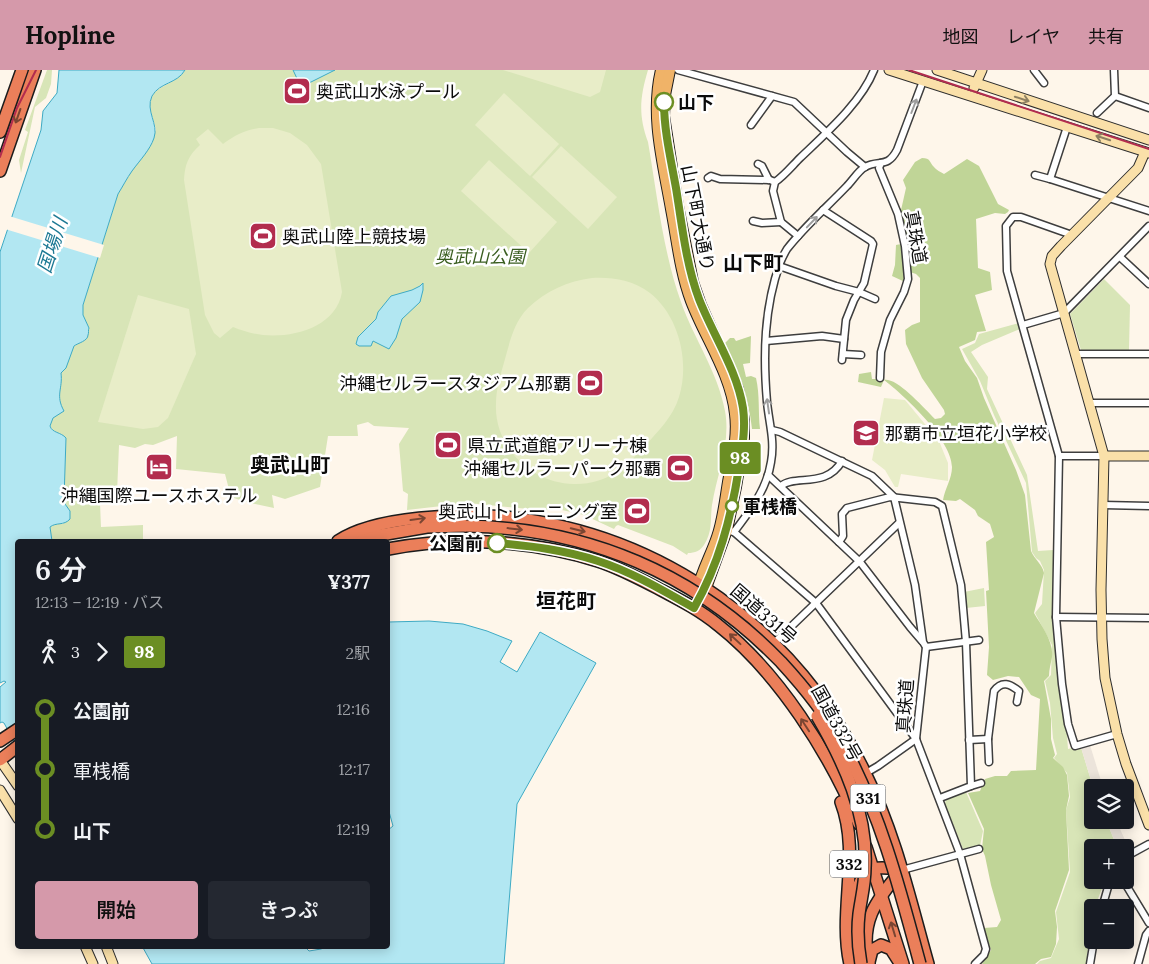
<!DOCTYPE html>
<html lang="ja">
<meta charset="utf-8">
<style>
:root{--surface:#171b24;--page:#242831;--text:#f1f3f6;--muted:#9ea1a6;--accent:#d599aa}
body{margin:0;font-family:Lora,"Noto Sans JP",serif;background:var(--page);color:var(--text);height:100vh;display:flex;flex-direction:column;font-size:19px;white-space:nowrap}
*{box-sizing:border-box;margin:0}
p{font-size:16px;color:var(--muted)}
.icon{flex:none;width:28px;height:28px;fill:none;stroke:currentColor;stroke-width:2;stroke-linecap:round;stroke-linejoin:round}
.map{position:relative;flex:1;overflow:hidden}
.details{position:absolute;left:15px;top:469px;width:375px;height:410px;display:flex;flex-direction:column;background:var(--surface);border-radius:5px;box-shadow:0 2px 12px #0003}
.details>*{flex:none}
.badge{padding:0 10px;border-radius:4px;font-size:18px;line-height:32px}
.controls{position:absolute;left:1084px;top:709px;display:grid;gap:10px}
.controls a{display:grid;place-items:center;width:50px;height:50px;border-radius:5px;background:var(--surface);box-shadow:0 2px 12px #0003;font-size:25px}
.map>.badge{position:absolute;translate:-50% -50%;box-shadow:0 0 0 2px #fff}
.legs{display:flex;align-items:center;gap:8px;height:55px;padding:0 20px;font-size:16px}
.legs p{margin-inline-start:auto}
.head{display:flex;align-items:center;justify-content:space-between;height:85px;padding:0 20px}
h1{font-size:28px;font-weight:600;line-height:38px}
.cta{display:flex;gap:10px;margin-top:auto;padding:10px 20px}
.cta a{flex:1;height:58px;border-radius:5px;background:var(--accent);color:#111;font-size:20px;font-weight:600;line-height:58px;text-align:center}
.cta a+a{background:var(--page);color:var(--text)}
ul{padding:0 20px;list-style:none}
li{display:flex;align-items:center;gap:18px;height:60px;font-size:19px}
li i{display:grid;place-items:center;width:8px;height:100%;margin:0 6px;background:currentColor}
li i::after{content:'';width:12px;height:12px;margin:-6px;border:4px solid;border-radius:50%;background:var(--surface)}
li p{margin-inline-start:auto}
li:first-child i{background:linear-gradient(#0000 50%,currentColor 0)}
li:last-child i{background:linear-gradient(currentColor 50%,#0000 0)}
header{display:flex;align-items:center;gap:30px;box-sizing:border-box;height:70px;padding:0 25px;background:var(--accent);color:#111}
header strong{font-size:24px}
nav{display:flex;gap:28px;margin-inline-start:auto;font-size:18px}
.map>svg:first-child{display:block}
</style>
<header>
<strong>Hopline</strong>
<nav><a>地図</a><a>レイヤ</a><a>共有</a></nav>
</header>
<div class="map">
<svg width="1149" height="894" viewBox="0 0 1149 894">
<rect width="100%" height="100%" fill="#fef6ea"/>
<g fill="#d8e5b7">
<path d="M47,0H52L51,14L46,28L35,37L21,103L19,90L28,62L25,60Z"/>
<path d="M185,0H648C640,27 638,45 648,72C657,124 663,182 681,232C694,269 718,302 725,341C731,373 717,404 712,435C710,449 713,461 704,475C700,481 695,483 688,483L687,485L673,476L618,455L616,456L614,459L584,445L562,440H539L468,433L407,440L408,424L403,421L399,374L409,358L374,356L368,352L357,355L358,366H328L320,417L285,429L272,425L274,438L246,432L231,427L225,404L176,399L177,366L153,375L145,374L135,378L119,375L117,423L100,433L101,457L143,455V471H52L50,457L54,454H63L70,441L65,434L64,429L66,368C61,362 52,363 50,355C52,347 60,342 60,332C60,323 60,313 61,303L66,298L73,278L89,258L83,245V235L118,124L156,60C155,52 150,44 150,36C150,14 176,16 185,0Z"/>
<path d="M1104,209L1130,235L1129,280H1081L1070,244Z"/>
<path d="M1019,253L1020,259L982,275L971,282L988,307L987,319L1027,405L1038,481L1053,480L1068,679L1080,676V674L1093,717L1092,750H1106L1117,777L1092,778V810H1105L1095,837L1092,838V850L1086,894H1037L1040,891L1051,888L1059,869L1056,842L1070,802L1066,740L1070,727L1067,703L1054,688L1057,684L1053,668L1050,633L1045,611L1051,605L1052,575L1035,543L1042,534L1044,500L1040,491L1036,488L1032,482L1026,413L994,345L980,311L962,279L975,273L979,264Z"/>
<path d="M984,518L985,536L966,538L964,522Z"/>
<path d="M966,722L983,761L980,776L966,780L963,779L945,734L946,729Z"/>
</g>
<g fill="#c0d597">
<path d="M922,88C931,88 929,92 934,97C936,100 941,102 944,104L967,89L979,96L998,134L1009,140L1008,142L1005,144L995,143L976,149L978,198L990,202L992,220L975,225L986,261L977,262L975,270L959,277L965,291L977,308L984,328L1016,400L1025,425L1031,481C1035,490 1042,494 1044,503L1034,543C1041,555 1054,572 1052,587C1051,593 1049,599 1049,606L1044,611L1051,649V669L1055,685L1053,688L1063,697L1067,705L1069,726L1066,740L1069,800L1055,841L1057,857L1056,874L1051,887L1041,889L1035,894H982L991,880L984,858L997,857L1001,850L991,815L985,786L982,779L984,759L968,723L980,721L985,709L995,706H1007L1011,701L1036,700L1040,629L1031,625L1019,607L1008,606L993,610L987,605L989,577L986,521L989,520L986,472L994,467L990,454L978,446L975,440L960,429L956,431L943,430C945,418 952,409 952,397C952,370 904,325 884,310L881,317L858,312L859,304L871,302L872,309C877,309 883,309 888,310C901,312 925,339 935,349L941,348L945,344L944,340L922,308L906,274L905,260L912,255L920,252V208L916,204L907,201L905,212L892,206L895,195L896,175L901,174L899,149L906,118L903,110L915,92Z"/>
<path d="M751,266L750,293L743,294L746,307L751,306L756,308C760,325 758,342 760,359H752C749,328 738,301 725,273L730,268H734L736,271Z"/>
</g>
<g fill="#e8edc8">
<path d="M503,0H606L600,22L590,27Z"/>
<path d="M504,23L559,74L530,106L475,55Z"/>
<path d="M259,58H273L290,63L307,75L321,94L342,222C336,257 294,268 263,265C253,264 243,261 233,257L220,268L214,263L205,245L184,110C185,94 188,86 200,75L196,69L208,59L223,74C235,65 245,60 259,58Z"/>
<path d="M561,76L617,127L588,159L532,107Z"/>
<path d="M489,90L557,152L529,183L461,121Z"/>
<path d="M592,208C612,207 633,210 650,223C679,246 690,292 679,327C673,347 658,361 645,376C625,398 605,415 574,414C532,414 494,377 496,334C496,318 501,304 505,289C510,271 514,252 528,238C546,221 568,211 592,208Z"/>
<path d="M138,225L189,239L196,284L168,348L158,357L143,359L98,352Z"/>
<path d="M884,328L905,330L939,371L948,393V411L901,404L898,417H895L885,400L872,390Z"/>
</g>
<g fill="#ece4db">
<path d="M1089,672L1103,717H1093L1080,674Z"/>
<path d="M1106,750H1116L1129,779L1125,781V778L1117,777Z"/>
</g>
<g fill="#b2e7f2" stroke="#3eaac4">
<path d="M59,0H185C177,14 160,12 152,26C145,41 159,54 154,68C150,80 140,90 132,101C127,108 123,116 118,124L83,235V245L89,258C88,260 89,263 88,265C88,271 78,273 74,276L66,298L61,303C63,319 55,325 64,341L53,348L50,356C52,363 61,362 66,368L64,429L65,434L70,441V449C64,456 56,452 50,457L52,471H18L17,677L4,653L2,652L0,653V617L6,612L4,611L0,613V182L41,60L43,41L57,23Z"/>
<path d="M293,0H335L301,17Z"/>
<path d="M423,213V220L420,232L402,249L396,268L389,279L373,271L371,276H359L356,274L358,267L376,249L378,242L391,226L412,220L420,216Z"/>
<path d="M429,551L463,554L487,561L512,571L500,592L517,602L540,562L596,593L517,734L504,894H152L142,876H307L306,878L309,881L321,879L327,876H388V760L393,756L388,738V552Z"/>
</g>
<path fill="#fef6ea" d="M9,146L104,175L100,188L5,159Z"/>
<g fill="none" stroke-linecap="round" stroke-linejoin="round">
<g stroke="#3e3e3e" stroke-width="9">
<g id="street">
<path d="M678,0L794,32L847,82L865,97"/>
<path d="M1034,0L1044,13"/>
<path d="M1115,26L1149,38"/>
<path d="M1097,43L1115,26L1114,0"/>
<path d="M751,55L772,26"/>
<path d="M1067,57L1050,109L1149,141"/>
<path d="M758,94L762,96L769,110"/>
<path d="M1035,105L1050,109"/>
<path d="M708,108L711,106L720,109L770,110L775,112"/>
<path d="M823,140L871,171L873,174L864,213L854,230L846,250L842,290"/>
<path d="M753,151L762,153L781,152"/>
<path d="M1072,165L1021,147H1013L1006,156L1007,201L1059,386L1056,547L1062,614L1068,654L1075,676L1117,664"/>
<path d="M798,166L781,152L773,121L775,112C784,106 792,96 800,88C825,64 861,33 874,0"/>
<path d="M1120,187L1149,214"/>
<path d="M779,196L836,216L859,222L875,229"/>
<path d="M1023,255L1064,243L1149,156"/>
<path d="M766,271L822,266L844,269"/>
<path d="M843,284L861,285"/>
<path d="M1075,284H1149"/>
<path d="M880,308L881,282L890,250L904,222L908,209L905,176L898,144L879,98L881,93"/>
<path d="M1089,334L1093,333H1149"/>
<path d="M772,360L780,362L872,406L894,427L915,515L923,572L926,577L916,669L960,784L986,879L984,885L975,894"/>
<path d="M1059,386H1104"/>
<path d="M768,405L860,492L910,557L922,571"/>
<path d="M781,416C795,404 826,419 842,391"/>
<path d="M1103,435L1149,436"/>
<path d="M730,461L734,462L816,533L916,669"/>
<path d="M734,462C750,441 767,419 771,392C775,371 769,353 767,332C763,285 764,238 780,193C782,188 784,184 787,179C804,157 827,137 847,116C852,111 859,100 865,97C879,89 887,99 897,80L923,11"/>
<path d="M839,472L843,466L842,444L847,438L890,427L935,432L942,436L961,515L966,572L971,716L940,728"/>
<path d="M1056,547L1149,548"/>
<path d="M774,573L899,453"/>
<path d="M926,577L979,570"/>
<path d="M969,670L988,669"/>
<path d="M989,692L988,669L994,621C1002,610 1010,614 1019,621L1017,632"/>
<path d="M866,703L878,696L916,669"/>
<path d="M971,716L981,713"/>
<path d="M1125,787L1149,774"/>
<path d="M902,800L979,779"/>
<path d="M1123,810L1149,853"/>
<path d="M1102,838L1110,810"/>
<path d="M1090,894L1094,870"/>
<path d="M1138,894L1146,865L1149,861"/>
</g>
</g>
<g stroke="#2d2d2d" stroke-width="11">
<g id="secondary">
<path d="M889,0L1149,83"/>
<path d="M937,0L1149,70"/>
<path d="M974,18L982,0"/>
<path d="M1145,82L1138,98L1061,176L1052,186L1050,194L1104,386L1101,520L1102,569L1105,608L1117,664L1126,694L1149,755"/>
<path d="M1104,386H1149"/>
<path d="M0,690L18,716"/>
<path d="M0,720L18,749"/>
<path d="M85,876L93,894"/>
<path d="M106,876L113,894"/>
</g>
</g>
<g stroke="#1c1c1c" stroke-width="12">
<g id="primary">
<path d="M661,0C650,46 663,93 671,139C677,170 680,202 691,231C705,268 731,304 735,344C738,366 732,390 728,412C725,430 723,450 717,467C711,485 701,502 697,521"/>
<path d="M670,0L665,25L664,46L678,136L693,212L701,235L738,319L744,350V368L736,417L727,460L706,518L694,538"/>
</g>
</g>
<g stroke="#1c1c1c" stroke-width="14">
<g id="highway">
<path d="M0,62L22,0"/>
<path d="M0,101L35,0"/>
<path d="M357,469L427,457L466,456"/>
<path d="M338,471C375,446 461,443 506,447C663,464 797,560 865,703C895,763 910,830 928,894"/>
<path d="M388,479C457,466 530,470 598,491C620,498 642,510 663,521C682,531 701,541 718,555C778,602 830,684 859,754"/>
<path d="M0,671L18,659"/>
<path d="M0,690L18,676"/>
<path d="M841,732C861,784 838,840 850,894"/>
<path d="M866,777L903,894"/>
<path d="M852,842C854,828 858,805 873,799C882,796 893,799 902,800"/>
<path d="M869,892L872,880L881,875L891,879L898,890"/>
<path d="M869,894C859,853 875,831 901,801"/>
</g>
</g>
<use href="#street" stroke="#fff" stroke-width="6"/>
<use href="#secondary" stroke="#fae0a9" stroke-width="9"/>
<use href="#primary" stroke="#f0b368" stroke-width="10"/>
<use href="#highway" stroke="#eb7f5a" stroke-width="11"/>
<g stroke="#b22c4e" stroke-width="2">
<path d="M909,0L1149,79"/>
<path d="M0,87L17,38L36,0"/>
</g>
<g stroke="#1c1c1c" stroke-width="14" stroke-linecap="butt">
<g id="highway-bridge">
<path d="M466,456C588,458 696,504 781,592C804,617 825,643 842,673C880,742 900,819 920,894"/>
<path d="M817,646C844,692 868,744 865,798C865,814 861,829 859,844C857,861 858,877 861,894"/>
</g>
</g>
<use href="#highway-bridge" stroke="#eb7f5a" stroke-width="11"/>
</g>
<defs><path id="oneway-shaft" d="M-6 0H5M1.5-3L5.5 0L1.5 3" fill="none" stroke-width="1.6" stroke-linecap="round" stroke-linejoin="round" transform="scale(1.25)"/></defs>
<g stroke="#8e8062">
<use href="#oneway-shaft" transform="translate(1022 29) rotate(18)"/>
<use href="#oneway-shaft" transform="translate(1103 68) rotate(-162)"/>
</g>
<g stroke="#9d9d9d">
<use href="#oneway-shaft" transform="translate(914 36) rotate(-69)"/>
<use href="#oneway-shaft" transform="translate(812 152) rotate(-46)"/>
<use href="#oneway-shaft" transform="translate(768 336) rotate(-98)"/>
</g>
<g stroke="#7b4532">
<use href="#oneway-shaft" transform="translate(18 46) rotate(109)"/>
<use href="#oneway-shaft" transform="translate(418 449) rotate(-8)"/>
<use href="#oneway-shaft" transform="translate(515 459) rotate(7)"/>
<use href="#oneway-shaft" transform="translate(578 460) rotate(14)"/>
<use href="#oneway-shaft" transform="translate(735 569) rotate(-137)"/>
<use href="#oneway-shaft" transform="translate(805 655) rotate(-123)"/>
<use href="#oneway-shaft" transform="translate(893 859) rotate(-107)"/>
</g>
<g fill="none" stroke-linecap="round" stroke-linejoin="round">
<g stroke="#fff" stroke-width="11">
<path id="line-1" d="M497,473C531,476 565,480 598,491C632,502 664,521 694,538C719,494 731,448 739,398C742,378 746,359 743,338C737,300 713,265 699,229C686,194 682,155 676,118C671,90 664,61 664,32"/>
</g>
<use href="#line-1" stroke="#6b8e23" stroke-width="8"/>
</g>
<defs>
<g id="stadium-square" transform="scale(1.4375)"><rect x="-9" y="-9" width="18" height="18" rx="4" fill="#b22c4e" stroke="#fff"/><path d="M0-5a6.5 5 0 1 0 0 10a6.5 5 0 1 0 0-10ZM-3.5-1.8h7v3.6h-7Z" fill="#fff"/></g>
<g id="school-square" transform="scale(1.4375)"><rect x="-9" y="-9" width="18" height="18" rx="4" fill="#b22c4e" stroke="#fff"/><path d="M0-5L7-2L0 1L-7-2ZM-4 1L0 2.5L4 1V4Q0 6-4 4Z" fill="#fff"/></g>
<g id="hotel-square" transform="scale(1.4375)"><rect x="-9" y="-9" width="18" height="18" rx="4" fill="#b22c4e" stroke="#fff"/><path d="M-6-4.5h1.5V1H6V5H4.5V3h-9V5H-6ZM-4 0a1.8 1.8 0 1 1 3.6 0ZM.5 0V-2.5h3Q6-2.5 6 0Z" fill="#fff"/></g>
</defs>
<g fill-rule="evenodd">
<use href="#stadium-square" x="297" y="21"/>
<use href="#stadium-square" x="263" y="166"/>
<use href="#stadium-square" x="590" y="313"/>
<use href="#school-square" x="866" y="363"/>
<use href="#stadium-square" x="448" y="375"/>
<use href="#hotel-square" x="159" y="397"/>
<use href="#stadium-square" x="680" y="398"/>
<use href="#stadium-square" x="637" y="441"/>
</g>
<g fill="#fff" stroke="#6b8e23" stroke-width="2.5">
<circle cx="664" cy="32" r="9"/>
<circle cx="732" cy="436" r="6"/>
<circle cx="497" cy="473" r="9"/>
</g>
<g text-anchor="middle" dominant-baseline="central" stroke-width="5" stroke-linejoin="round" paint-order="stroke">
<g fill="#fff" stroke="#545454" stroke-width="1">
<rect x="850.5" y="714.5" width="35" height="27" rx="4"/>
<rect x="830" y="780.5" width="38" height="27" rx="4"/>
</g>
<g font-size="16" font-weight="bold" fill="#0b0b0b">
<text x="868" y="728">331</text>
<text x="849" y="794">332</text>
</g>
<g font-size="18" fill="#0b0b0b" stroke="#fff" text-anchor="start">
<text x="316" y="21">奥武山水泳プール</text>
<text x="282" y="166">奥武山陸上競技場</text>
<text x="571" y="313" text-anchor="end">沖縄セルラースタジアム那覇</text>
<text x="885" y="363">那覇市立垣花小学校</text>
<text x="467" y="375">県立武道館アリーナ棟</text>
<text x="661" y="398" text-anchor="end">沖縄セルラーパーク那覇</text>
<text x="159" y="425" text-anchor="middle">沖縄国際ユースホステル</text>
<text x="618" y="441" text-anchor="end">奥武山トレーニング室</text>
</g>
<g font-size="18" font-weight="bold" fill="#0b0b0b" stroke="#fff" text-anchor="start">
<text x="678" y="32">山下</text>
<text x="743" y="436">軍桟橋</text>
<text x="483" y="473" text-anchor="end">公園前</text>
</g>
<g font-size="18" fill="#0b0b0b" stroke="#fff">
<text transform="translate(698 148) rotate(79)">山下町大通り</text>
<text transform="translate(916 167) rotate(80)">真珠道</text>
<text transform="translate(764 544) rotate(41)">国道331号</text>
<text transform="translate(905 636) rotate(-86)">真珠道</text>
<text transform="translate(837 653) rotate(61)">国道332号</text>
</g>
<g font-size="18" font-style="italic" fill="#3a5e20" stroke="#fff">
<text x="480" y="186">奥武山公園</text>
</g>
<g font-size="19" font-style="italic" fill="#1d7994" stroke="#fff">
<text transform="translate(52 175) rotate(-72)">国場川</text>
</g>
<g font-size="20" font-weight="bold" fill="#0b0b0b" stroke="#fff">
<text x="753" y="192">山下町</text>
<text x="290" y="394">奥武山町</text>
<text x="566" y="530">垣花町</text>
</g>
</g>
</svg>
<div class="controls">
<a><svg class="icon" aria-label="layers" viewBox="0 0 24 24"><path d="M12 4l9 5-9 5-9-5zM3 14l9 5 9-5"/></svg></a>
<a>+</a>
<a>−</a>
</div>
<b class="badge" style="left:740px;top:388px;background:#6b8e23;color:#fff">98</b>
<section class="details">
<div class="head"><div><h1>6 分</h1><p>12:13 – 12:19 · バス</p></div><b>¥377</b></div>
<div class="legs"><svg class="icon" aria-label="walk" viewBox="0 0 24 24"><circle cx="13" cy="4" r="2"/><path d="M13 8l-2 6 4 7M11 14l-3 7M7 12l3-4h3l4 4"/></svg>3<svg class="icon" aria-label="forward" viewBox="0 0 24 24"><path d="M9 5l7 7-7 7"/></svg><b class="badge" style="background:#6b8e23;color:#fff">98</b><p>2駅</p></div>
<ul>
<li><i style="color:#6b8e23"></i><b>公園前</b><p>12:16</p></li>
<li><i style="color:#6b8e23"></i><span>軍桟橋</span><p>12:17</p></li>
<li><i style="color:#6b8e23"></i><b>山下</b><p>12:19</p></li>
</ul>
<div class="cta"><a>開始</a><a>きっぷ</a></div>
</section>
</div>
